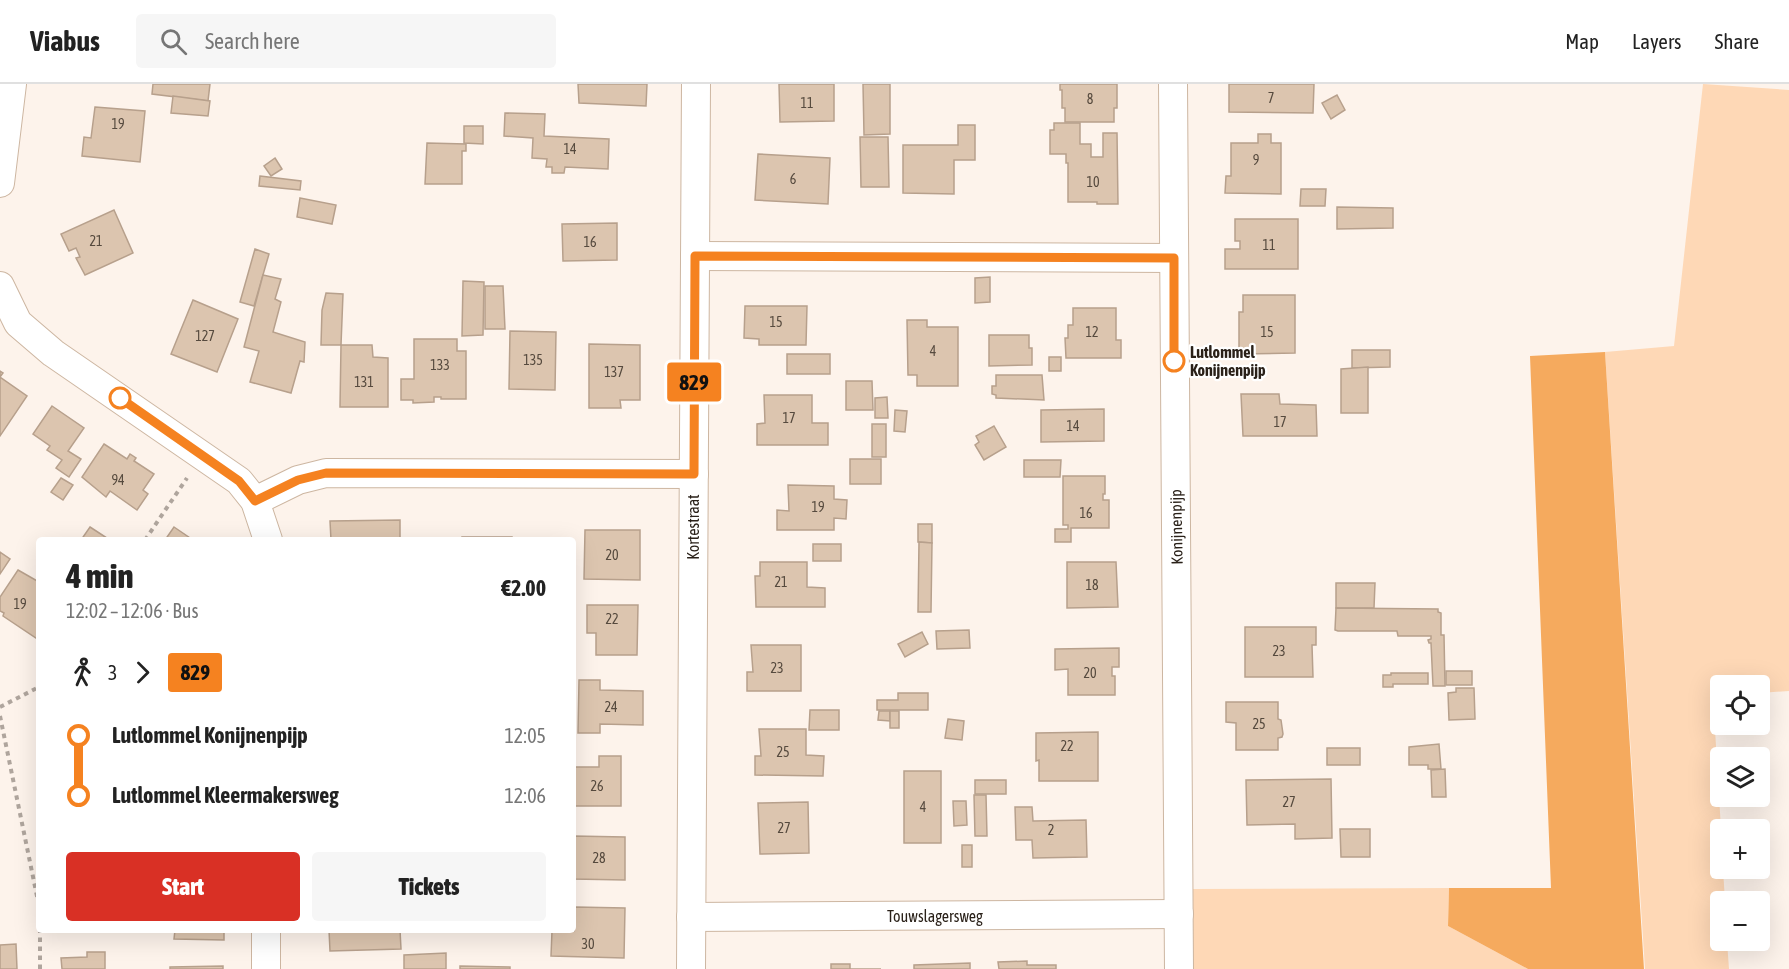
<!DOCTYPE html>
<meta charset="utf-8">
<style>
:root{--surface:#fff;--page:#f6f6f6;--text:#222;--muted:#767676;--line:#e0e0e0;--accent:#d93025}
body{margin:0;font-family:"Asap Condensed",sans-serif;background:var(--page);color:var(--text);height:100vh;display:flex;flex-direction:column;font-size:22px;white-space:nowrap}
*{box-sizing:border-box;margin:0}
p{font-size:20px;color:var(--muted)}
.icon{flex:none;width:33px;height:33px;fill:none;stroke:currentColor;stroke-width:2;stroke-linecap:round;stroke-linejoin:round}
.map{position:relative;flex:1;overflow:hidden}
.sheet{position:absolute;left:36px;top:453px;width:540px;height:396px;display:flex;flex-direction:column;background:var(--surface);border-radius:6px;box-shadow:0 6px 24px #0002}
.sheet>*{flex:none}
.badge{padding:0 12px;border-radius:4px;font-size:21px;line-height:39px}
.buttons{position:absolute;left:1710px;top:591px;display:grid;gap:12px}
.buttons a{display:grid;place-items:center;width:60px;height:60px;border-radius:6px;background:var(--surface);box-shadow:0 6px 24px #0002;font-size:30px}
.map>.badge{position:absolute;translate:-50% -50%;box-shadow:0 0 0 3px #fff}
.legs{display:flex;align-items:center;gap:9px;height:66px;padding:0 30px;font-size:20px}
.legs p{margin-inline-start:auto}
.summary{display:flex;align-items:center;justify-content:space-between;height:102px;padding:0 30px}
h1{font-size:33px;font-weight:800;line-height:45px}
.button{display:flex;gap:12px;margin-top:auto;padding:12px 30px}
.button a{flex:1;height:69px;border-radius:6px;background:var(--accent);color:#fff;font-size:24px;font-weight:800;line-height:69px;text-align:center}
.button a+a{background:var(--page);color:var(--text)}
ul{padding:0 30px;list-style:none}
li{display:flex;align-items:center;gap:21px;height:60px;font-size:22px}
li i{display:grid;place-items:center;width:9px;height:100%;margin:0 8px;background:currentColor}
li i::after{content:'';width:15px;height:15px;margin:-8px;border:4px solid;border-radius:50%;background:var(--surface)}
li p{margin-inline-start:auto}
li:first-child i{background:linear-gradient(#0000 50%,currentColor 0)}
li:last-child i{background:linear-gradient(currentColor 50%,#0000 0)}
header{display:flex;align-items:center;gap:36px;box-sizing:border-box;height:84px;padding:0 30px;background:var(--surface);border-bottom:2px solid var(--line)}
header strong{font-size:28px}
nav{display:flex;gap:33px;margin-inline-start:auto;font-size:21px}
.search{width:420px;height:54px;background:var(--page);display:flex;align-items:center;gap:15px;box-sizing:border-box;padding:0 21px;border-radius:6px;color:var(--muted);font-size:22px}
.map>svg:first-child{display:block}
</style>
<header>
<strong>Viabus</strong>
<div class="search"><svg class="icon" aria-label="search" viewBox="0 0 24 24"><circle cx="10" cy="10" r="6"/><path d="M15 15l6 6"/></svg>Search here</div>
<nav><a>Map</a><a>Layers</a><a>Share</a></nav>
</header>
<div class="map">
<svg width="1789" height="885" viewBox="0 0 1789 885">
<rect width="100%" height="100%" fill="#fdf3eb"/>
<g fill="#fed8b6">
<path d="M1703,0L1789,6V607L1760,609V602H1720V611L1713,612L1721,745L1720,784L1723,785L1725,817L1720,818V856L1727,857L1729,885H1645L1605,268L1674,262Z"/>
<path d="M1449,804L1448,842L1528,885H1193L1191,805Z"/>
</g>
<path fill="#f5aa5e" d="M1605,268L1644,885H1528L1448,842L1449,804H1551L1530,272Z"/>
<g fill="#dcc5af" stroke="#b7a08c" stroke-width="1.5">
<path d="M153,0H210L208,17L152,10Z"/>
<path d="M578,0H647L646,22L579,19Z"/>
<path d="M779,0H834V37L780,38Z"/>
<path d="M863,0H890V50L864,51Z"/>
<path d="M1060,0H1117V24H1114V38H1065V24H1062V6H1060Z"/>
<path d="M1229,0H1314L1313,29L1229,28Z"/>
<path d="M1337,11L1345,26L1331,35L1322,19Z"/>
<path d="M173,12L210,17L208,32L171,29Z"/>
<path d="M95,23L145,27L140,78L82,72L84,53L91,54Z"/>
<path d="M505,29L545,30L544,52L609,55L608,85L565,83L564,89H552V83H546L547,75L532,74L533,54L504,52Z"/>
<path d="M1054,39H1080V60H1091V73H1103V49H1117L1118,120H1097V118H1068V79H1066V70H1050V46H1054Z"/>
<path d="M958,41H975V76H954V110L903,109V61H958Z"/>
<path d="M464,42H483V60L464,59Z"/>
<path d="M1258,50H1271V59H1281V110L1225,109L1226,92H1231V59H1258Z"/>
<path d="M860,53H888L889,103H861Z"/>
<path d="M427,59L466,60V67H462V100H425Z"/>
<path d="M758,70L830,74L828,120L755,116Z"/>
<path d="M275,74L282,85L271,92L264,82Z"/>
<path d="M260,92L301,97L300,106L259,102Z"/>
<path d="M1301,105H1326L1325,122H1300Z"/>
<path d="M300,114L336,121L332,140L297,133Z"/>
<path d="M1337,123L1393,124V144L1337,145Z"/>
<path d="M114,126L133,169L85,191L76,174L80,173L76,164L69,167L61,150Z"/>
<path d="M1235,135H1298V185H1225V165H1240V157H1235Z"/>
<path d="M617,139V176L563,177L562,140Z"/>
<path d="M255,165L269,170L254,222L240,218Z"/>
<path d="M263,191L281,195L275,215L281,218L273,248L305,258L304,278L300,277L291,309L250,298L259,267L244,263Z"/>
<path d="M990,193V218L975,219V194Z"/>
<path d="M463,197L484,198L483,251L462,252Z"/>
<path d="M485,202H503L505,245H485Z"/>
<path d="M326,209L343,210L341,261H321L322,226Z"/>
<path d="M1243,211H1295V269L1239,270V228H1243Z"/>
<path d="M193,216L238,235L217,288L171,270Z"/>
<path d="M745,222H807L806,261H759V255L744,254Z"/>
<path d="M1073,224H1116V256H1121V274H1066L1065,254H1068V241H1073Z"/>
<path d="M907,236H927V243H958V302H917V291H908Z"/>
<path d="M510,247L556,248L555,306L509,305Z"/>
<path d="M989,251H1029V264H1032V281L989,282Z"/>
<path d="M414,255H457V267H466V315H441V313H434V318L413,319V316H401V295H414Z"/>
<path d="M589,260L640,261V316H620L621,324H589Z"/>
<path d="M341,261H372L373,273L388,274V323H340Z"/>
<path d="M1352,266H1390V283L1352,284Z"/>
<rect x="787" y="270" width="43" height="20"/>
<rect x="1049" y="273" width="12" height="14"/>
<path d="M1368,283V329H1341V285Z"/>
<path d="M0,287L3,289L0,293L27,312L0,352Z"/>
<path d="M996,291H1042L1044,316L996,314V311L992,310V302H996Z"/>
<path d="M846,297H872L873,326H846Z"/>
<path d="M1241,310H1279L1280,320L1316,321L1317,352H1243Z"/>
<path d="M764,311H812V339H828V361H757V340L765,339Z"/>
<path d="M887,313L888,334H875V314Z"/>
<path d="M52,322L84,344L68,367L81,375L69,393L56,384L62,376L47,366L50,362L33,350Z"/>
<path d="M1104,325V357L1041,358V326Z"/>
<path d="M895,326L907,327L905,348L894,347Z"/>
<rect x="872" y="340" width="14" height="33"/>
<path d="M994,342L1006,363L984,376L975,361L979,358L976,352Z"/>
<path d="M104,360L127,375L130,370L136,374L134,377L154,390L143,406L148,410L137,426L110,407L106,413L82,393Z"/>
<rect x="850" y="375" width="31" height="25"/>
<path d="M1024,376H1061L1060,393H1024Z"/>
<path d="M1063,392H1105V410H1103V416H1109V444H1071V458H1055V445H1068V441H1063Z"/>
<path d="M61,394L73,401L63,416L51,408Z"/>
<path d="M788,401L834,402V415L847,416L846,435L834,434V446H777V426L789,427Z"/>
<path d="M400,436V456H331L330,437Z"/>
<path d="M918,440H932V459L918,458Z"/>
<path d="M90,443L110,456H81Z"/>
<path d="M174,443L193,456H165Z"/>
<path d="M585,446H640V496L584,495Z"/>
<rect x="462" y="453" width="50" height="3"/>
<path d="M919,458L932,459L931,528H918Z"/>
<rect x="813" y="460" width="28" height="17"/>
<path d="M0,468L10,475L0,490Z"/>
<path d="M760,478H807V503L825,504V523H756L755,492H760Z"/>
<path d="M1067,478H1116L1118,523L1067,524Z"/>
<path d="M18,486L39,498V556L3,532L4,529L0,527V513Z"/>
<path d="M1336,499H1375L1374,524H1336Z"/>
<path d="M587,521H638L637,571H596V549H587Z"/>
<path d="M1336,524L1438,525V528L1441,529V551H1444L1445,602H1433L1431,559H1429L1428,556L1431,555V552H1398L1397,547H1338L1335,546Z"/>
<path d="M1245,543H1316V561H1312L1313,593H1245Z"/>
<path d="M969,546L970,564L937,565L936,547Z"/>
<path d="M922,548L928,560L905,573L898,560Z"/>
<path d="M751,561H801V607H747V588H753Z"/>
<path d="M1119,564V583H1112V592H1115V611H1068V585L1055,586V565Z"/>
<rect x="1446" y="587" width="26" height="14"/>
<path d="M1391,589H1428V600H1393V603H1383V591H1391Z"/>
<path d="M579,596H600V606L643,607V641L600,640V649H578Z"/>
<path d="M1456,604H1474L1475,635L1449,636L1448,609L1456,608Z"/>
<path d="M898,609H928V626H877V616H898Z"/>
<path d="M1226,618H1278V635L1281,636L1283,650L1282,653L1278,654V666H1236V639L1226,638Z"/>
<path d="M810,626H839V646H809Z"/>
<path d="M879,627H890V637L878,636Z"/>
<rect x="890" y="627" width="9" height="17"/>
<path d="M948,635L964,637L962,656L945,654Z"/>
<path d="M759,645H806V671L824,672L823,692L755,691V672H761Z"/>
<path d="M1098,648V697H1039V676L1036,677V649Z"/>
<path d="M1439,660L1441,685H1428V681H1409V663Z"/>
<rect x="1327" y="664" width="33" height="17"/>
<path d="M599,672H621V722H573V683H599Z"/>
<path d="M1445,685L1446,713H1432L1431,686Z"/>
<rect x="904" y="687" width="37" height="72"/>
<path d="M1331,695L1332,754L1295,755V740L1247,741L1246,696Z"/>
<rect x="975" y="696" width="31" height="14"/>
<path d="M974,711H986L987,752H975Z"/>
<path d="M953,717H966L967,741L954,742Z"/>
<path d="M808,718L809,769L760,770L758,719Z"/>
<path d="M1015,723H1032L1033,737L1086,736L1087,773L1033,774L1032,756H1016Z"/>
<path d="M1340,745H1370V773H1341Z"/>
<path d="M573,752L625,753V796L573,795Z"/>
<rect x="962" y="761" width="10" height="22"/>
<path d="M575,823L625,824L624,874L551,872L552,847H574Z"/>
<path d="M175,846H224V856L174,855Z"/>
<path d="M329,846H400L401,865L330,867Z"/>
<path d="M16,860L17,885H0V861Z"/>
<path d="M87,868H105V885H62L61,874L87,873Z"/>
<path d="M446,869V885H404V871Z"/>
<path d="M1027,877V881H1056V885H999L998,878Z"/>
<path d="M970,879V885H914V881Z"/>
<path d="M831,880H850V885H881H831Z"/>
<path d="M223,882V885H170V883Z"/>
<path d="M460,882L510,883V885H460Z"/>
</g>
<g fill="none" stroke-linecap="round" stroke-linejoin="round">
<g stroke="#cdb6a1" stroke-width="30">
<g id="minor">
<path d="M1173,0L1179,885"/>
<path d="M0,99L12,0"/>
<path d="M695,172L1174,174"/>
<path d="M0,202L18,239L53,269L239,397L255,417L268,456"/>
<path d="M255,417L298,396L326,389L694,390"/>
<path d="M691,833L1179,830"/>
<path d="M266,885V846"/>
<path d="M691,885L696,0"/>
</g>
</g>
<g stroke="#afa59d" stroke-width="4" stroke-dasharray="4.5 4.5" stroke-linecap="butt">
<path d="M145,456L187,394"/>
<path d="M0,623L39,603"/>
<path d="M0,632L39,822"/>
<path d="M40,885V846"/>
</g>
<use href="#minor" stroke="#fff" stroke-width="28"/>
</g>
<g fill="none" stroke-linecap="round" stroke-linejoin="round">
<g stroke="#fff" stroke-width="14">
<path id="line-1" d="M120,314L239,397L255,417L298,396L326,389L694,390L695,172L1174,174V277"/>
</g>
<use href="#line-1" stroke="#f58220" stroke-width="9"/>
</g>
<g fill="#fff" stroke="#f58220" stroke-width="3">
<circle cx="1174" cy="277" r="10"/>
<circle cx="120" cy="314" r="10"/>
</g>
<g text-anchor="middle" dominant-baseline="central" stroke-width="4.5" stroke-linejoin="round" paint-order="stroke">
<g font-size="14" fill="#564a3e">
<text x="1271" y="14">7</text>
<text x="1090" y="15">8</text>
<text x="807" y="19">11</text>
<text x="118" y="40">19</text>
<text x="570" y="65">14</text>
<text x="1256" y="76">9</text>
<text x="793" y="95">6</text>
<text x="1093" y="98">10</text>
<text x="96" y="157">21</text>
<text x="590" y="158">16</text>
<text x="1269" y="161">11</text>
<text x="776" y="238">15</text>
<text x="1092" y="248">12</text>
<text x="1267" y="248">15</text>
<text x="205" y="252">127</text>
<text x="933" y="267">4</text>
<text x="533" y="276">135</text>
<text x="440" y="281">133</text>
<text x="614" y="288">137</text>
<text x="364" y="298">131</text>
<text x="789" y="334">17</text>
<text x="1280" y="338">17</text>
<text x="1073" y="342">14</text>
<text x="118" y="396">94</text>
<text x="818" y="423">19</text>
<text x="1086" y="429">16</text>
<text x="612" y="471">20</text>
<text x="781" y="498">21</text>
<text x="1092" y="501">18</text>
<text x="20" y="520">19</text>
<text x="612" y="535">22</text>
<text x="1279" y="567">23</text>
<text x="777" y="584">23</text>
<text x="1090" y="589">20</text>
<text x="611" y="623">24</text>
<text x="1259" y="640">25</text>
<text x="1067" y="662">22</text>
<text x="783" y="668">25</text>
<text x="597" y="702">26</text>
<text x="1289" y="718">27</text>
<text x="923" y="723">4</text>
<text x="784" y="744">27</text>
<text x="1051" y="746">2</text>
<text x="599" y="774">28</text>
<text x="588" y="860">30</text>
</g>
<g font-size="16" font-weight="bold" fill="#2a2119" stroke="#fff" text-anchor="start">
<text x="1190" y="268">Lutlommel<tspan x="1190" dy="18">Konijnenpijp</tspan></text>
</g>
<g font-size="16" fill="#2a2119" stroke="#fff">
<text transform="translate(693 443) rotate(-90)">Kortestraat</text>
<text transform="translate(1176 443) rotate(-91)">Konijnenpijp</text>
<text x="935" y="832">Touwslagersweg</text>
</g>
</g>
</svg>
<div class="buttons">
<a><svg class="icon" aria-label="locate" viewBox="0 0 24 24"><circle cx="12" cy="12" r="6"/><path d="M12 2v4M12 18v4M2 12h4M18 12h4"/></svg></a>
<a><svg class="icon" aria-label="layers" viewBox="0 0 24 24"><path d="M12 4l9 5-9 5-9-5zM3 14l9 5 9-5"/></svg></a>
<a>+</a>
<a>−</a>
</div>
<b class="badge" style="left:694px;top:298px;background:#f58220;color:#111">829</b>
<section class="sheet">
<div class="summary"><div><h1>4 min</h1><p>12:02 – 12:06 · Bus</p></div><b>€2.00</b></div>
<div class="legs"><svg class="icon" aria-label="walk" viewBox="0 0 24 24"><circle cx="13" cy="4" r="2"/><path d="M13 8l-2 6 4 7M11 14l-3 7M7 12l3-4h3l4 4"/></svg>3<svg class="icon" aria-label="forward" viewBox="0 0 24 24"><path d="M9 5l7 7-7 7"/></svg><b class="badge" style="background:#f58220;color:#111">829</b></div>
<ul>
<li><i style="color:#f58220"></i><b>Lutlommel Konijnenpijp</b><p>12:05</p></li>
<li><i style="color:#f58220"></i><b>Lutlommel Kleermakersweg</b><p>12:06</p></li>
</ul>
<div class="button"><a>Start</a><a>Tickets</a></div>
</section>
</div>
